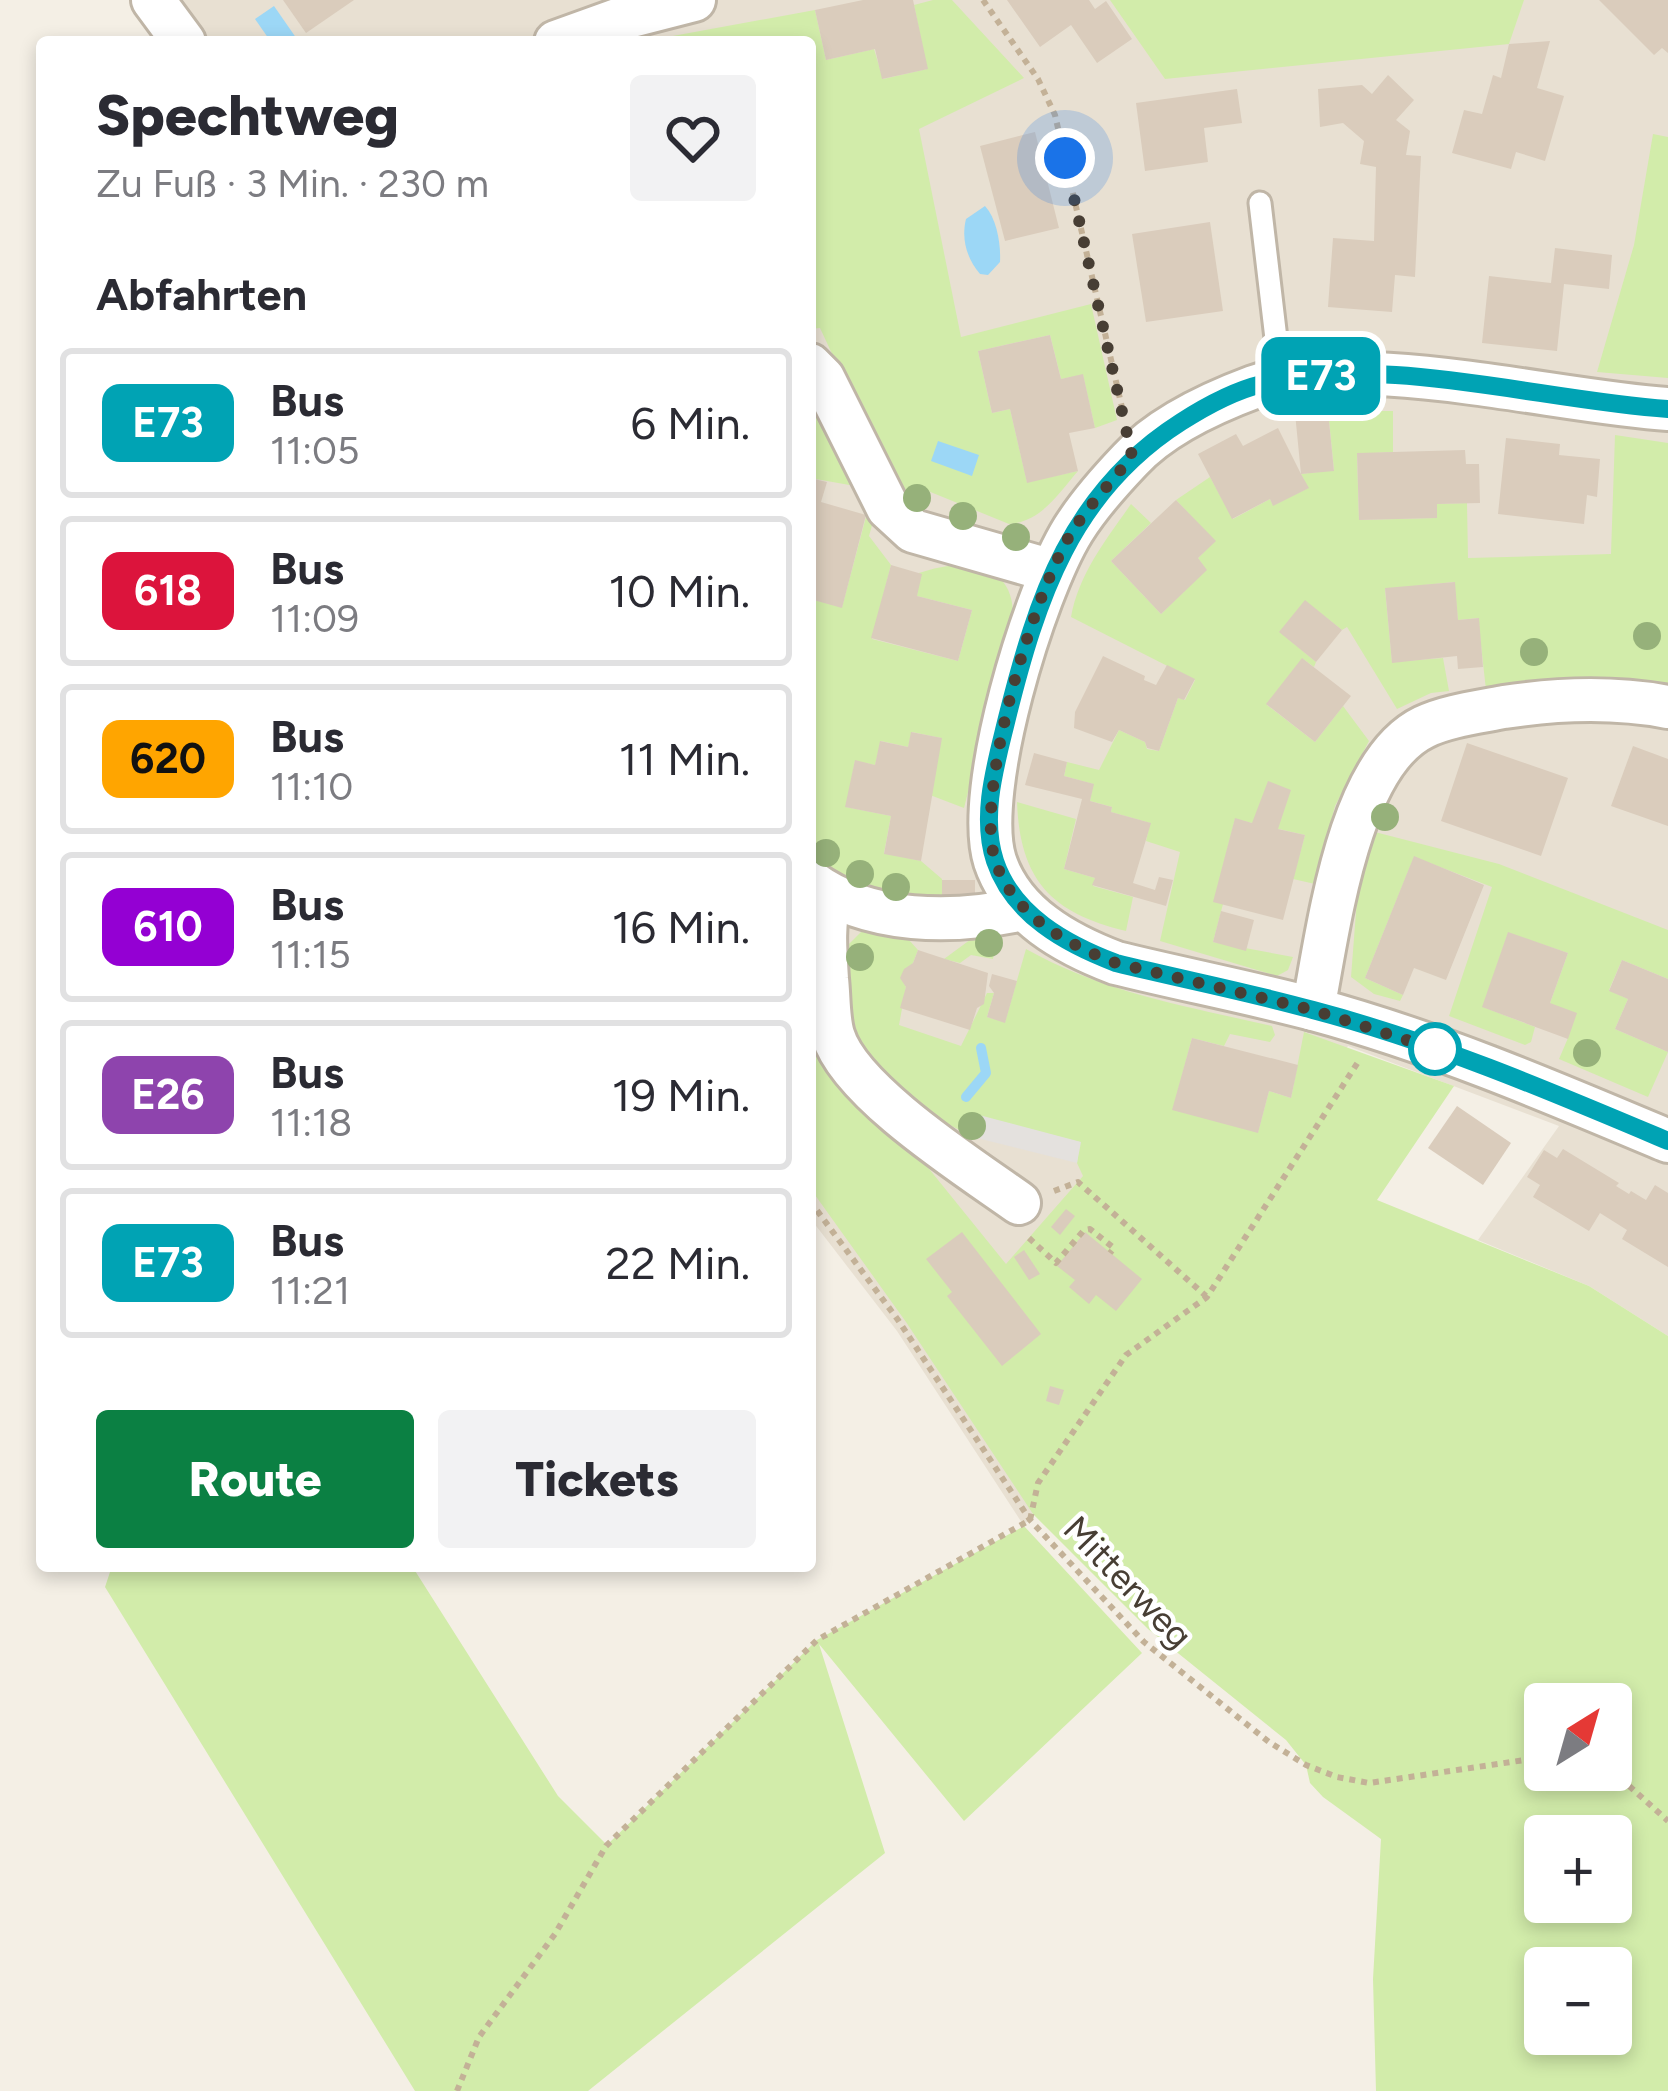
<!DOCTYPE html>
<html lang="de">
<meta charset="utf-8">
<style>
:root{--surface:#fff;--page:#f2f2f3;--text:#2b2b33;--muted:#7c7c81;--line:#e1e1e2;--accent:#0b8043}
body{margin:0;font-family:Figtree,sans-serif;background:var(--page);color:var(--text);height:100vh;display:flex;flex-direction:column;font-size:45px;white-space:nowrap}
*{box-sizing:border-box;margin:0}
p{font-size:39px;color:var(--muted)}
.icon{flex:none;width:66px;height:66px;fill:none;stroke:currentColor;stroke-width:2;stroke-linecap:round;stroke-linejoin:round}
.map{position:relative;flex:1;overflow:hidden}
.drawer{position:absolute;left:36px;top:36px;width:780px;height:1536px;display:flex;flex-direction:column;background:var(--surface);border-radius:12px;box-shadow:0 6px 18px #0003}
.drawer>*{flex:none}
.badge{padding:0 24px;border-radius:18px;font-size:42px;line-height:78px}
.needle{width:78px;rotate:37deg}
.fabs{position:absolute;left:1524px;top:1683px;display:grid;gap:24px}
.fabs a{display:grid;place-items:center;width:108px;height:108px;border-radius:12px;background:var(--surface);box-shadow:0 6px 18px #0003;font-size:60px}
.you{position:absolute;width:60px;height:60px;margin:-30px;border:9px solid #fff;border-radius:50%;background:#1a73e8;box-shadow:0 0 0 18px #1a73e833}
.map>.badge{position:absolute;translate:-50% -50%;box-shadow:0 0 0 6px #fff}
h2{padding:0 60px;font-size:45px;line-height:108px}
.round{display:grid;place-items:center;flex:none;width:126px;height:126px;border-radius:12px;background:var(--page)}
.headline{display:flex;align-items:center;justify-content:space-between;height:204px;padding:0 60px}
h1{font-size:57px;font-weight:800;line-height:90px}
.cta{display:flex;gap:24px;margin-top:auto;padding:24px 60px}
.cta a{flex:1;height:138px;border-radius:12px;background:var(--accent);color:#fff;font-size:48px;font-weight:800;line-height:138px;text-align:center}
.cta a+a{background:var(--page);color:var(--text)}
ul{padding:0;list-style:none}
li{display:flex;align-items:center;gap:36px;height:150px;margin:0 24px 18px;padding:0 36px;border:6px solid var(--line);border-radius:12px}
li div{flex:1}
li b{display:block;font-size:45px}
li em{font-style:normal}
li .badge{min-width:132px;font-weight:700;text-align:center}
.map>svg:first-child{display:block}
</style>
<div class="map">
<svg width="1668" height="2091" viewBox="0 0 1668 2091">
<rect width="100%" height="100%" fill="#f4efe5"/>
<path fill="#e8e0d2" d="M153,0H1668V1336L1589,1286L1478,1240L1559,1126L1348,1046L1024,1526L897,1331L810,1218V42H184Z"/>
<g fill="#d2ecaa" fill-rule="evenodd">
<path d="M933,0H952L1024,78L919,129L961,337L1091,304L1117,420L1095,428L1083,375L1061,379L1050,335L978,351L992,413L1010,409L1027,482L1078,471C1058,494 1041,522 1009,524L928,491L895,489L820,328L810,329V42H640L815,10L826,60L874,49L883,79L927,69L914,5Z"/>
<path d="M1110,0H1524L1509,44L1165,79Z"/>
<path d="M1653,134L1668,137V378L1597,372L1634,245Z"/>
<path d="M810,403L855,486L810,478Z"/>
<path d="M1328,411H1393V452L1357,454L1359,520L1436,518L1437,504L1467,503L1468,558L1611,554L1615,435L1668,443V686L1486,690L1478,618L1458,620L1454,582L1385,589L1392,662L1443,658L1449,691L1431,693L1397,709L1347,627L1342,630L1305,601L1280,632L1316,662L1314,667L1303,659L1267,705L1315,742L1343,706L1369,741L1335,806L1315,884L1293,879L1305,835L1235,819L1214,901L1223,904L1213,942L1293,957L1288,970L1277,976L1160,941L1180,852L1146,841L1150,823L1111,812L1112,807L1090,801L1093,784L1064,776L1067,762L1099,770L1119,730L1145,742L1147,749L1159,751L1178,698L1185,700L1195,680L1071,617C1079,573 1106,540 1131,504L1151,523L1111,561L1161,614L1206,570L1198,558L1215,541L1176,500L1210,477L1233,519L1270,499L1273,505L1308,488L1301,474L1334,470Z"/>
<path d="M867,513L873,522L869,536L891,565L872,639L958,661L972,610L917,596L919,573C958,559 1012,559 1013,613L964,808L930,795L941,738L912,732L908,747L881,741L875,765L855,761L846,807L891,816L884,853L921,861L942,879V902L876,897L810,861V820L815,797L810,795V599L842,607Z"/>
<path d="M1017,802L1076,819L1064,869L1095,878L1093,886L1133,897L1126,931C1051,913 1020,880 1017,802Z"/>
<path d="M1371,831L1499,864L1668,930V979L1622,960L1609,990L1628,999L1615,1029L1668,1052L1648,1097L1559,1059L1568,1038L1550,1003L1568,953L1508,933L1483,1007L1535,1027L1531,1042L1525,1045L1449,1016L1492,887L1414,857L1365,978L1403,995L1400,1001L1374,994L1351,977L1357,899Z"/>
<path d="M900,930L918,950L913,963L901,978L906,987L899,1025L961,1046L987,993H994L987,1017L1005,1022L1026,949C1105,993 1185,1006 1272,1026L1275,1035L1270,1042L1230,1034L1224,1046L1192,1038L1173,1109L1258,1132L1269,1091L1291,1098L1304,1032L1454,1086L1377,1200L1589,1286L1668,1336V2091H1376L1373,1979L1381,1839L1323,1797L1310,1783L1306,1765L1286,1740L1148,1629L1033,1514L906,1322L810,1188V1042L820,1034L1006,1264L1083,1176L1077,1163L1080,1142L979,1116L973,1137L909,1104L851,1045L844,949L861,932ZM1545,1704H1611V1770H1545ZM1545,1836H1611V1902H1545ZM1545,1968H1611V2034H1545Z"/>
<path d="M998,933L993,959L971,955L960,963L944,959L978,934Z"/>
<path d="M1024,1526L1142,1653L964,1821L819,1644L885,1853L588,2091H415L105,1587L112,1566H412L558,1796L607,1845L817,1640Z"/>
</g>
<path fill="#e4e1de" d="M979,1115L1081,1142L1077,1163L973,1137Z"/>
<g fill="#9cd7f6">
<path d="M274,6L299,42H271L255,19Z"/>
<path d="M985,206C997,219 1001,245 1000,262L988,275L980,274C967,259 961,239 966,219Z"/>
<path d="M938,441L979,455L972,476L931,461Z"/>
</g>
<g fill="none" stroke-linecap="round" stroke-linejoin="round">
<path stroke="#9cd7f6" stroke-width="10" d="M966,1097L986,1073L981,1048"/>
</g>
<g fill="#daccbc">
<path d="M283,0H354L306,33Z"/>
<path d="M863,0H913L928,69L882,79L875,49L826,60L815,10Z"/>
<path d="M1007,0H1089L1095,9L1106,1L1132,39L1097,63L1071,25L1040,47Z"/>
<path d="M1599,0H1668V53L1662,48L1654,55Z"/>
<path d="M1550,41L1537,88L1564,96L1545,161L1516,152L1511,169L1452,153L1464,110L1482,114L1493,75L1501,78L1509,44Z"/>
<path d="M1388,75L1414,100L1396,120L1410,131L1406,155L1421,156L1415,277L1395,275L1392,312L1328,307L1333,238L1374,241L1376,167L1360,164L1364,141L1343,123L1320,127L1318,89L1362,85L1372,94Z"/>
<path d="M1237,89L1242,123L1204,128L1208,162L1145,171L1136,103Z"/>
<path d="M1035,132L1059,228L1005,241L980,146Z"/>
<path d="M1210,222L1223,311L1146,322L1132,234Z"/>
<path d="M1555,248L1612,255L1609,289L1564,284L1557,351L1482,343L1489,276L1551,283Z"/>
<path d="M1050,335L1061,379L1083,374L1095,428L1069,433L1078,471L1027,483L1010,409L992,413L978,351Z"/>
<path d="M1328,411L1334,471L1301,474L1309,488L1273,506L1270,499L1232,519L1198,454L1236,434L1243,446L1278,428L1301,474L1295,413Z"/>
<path d="M1506,438L1560,444L1559,455L1600,459L1597,497L1587,495L1584,524L1498,514Z"/>
<path d="M1465,450L1466,464H1479L1480,503L1437,504V518L1359,520L1357,453Z"/>
<path d="M810,478L827,482L821,502L866,515L842,608L810,599Z"/>
<path d="M1176,500L1216,541L1198,558L1207,570L1161,614L1111,561Z"/>
<path d="M891,565L922,574L917,596L972,610L958,661L871,638Z"/>
<path d="M1455,582L1458,620L1479,618L1483,667L1458,669L1457,656L1392,663L1385,588Z"/>
<path d="M1305,600L1342,630L1316,662L1279,632Z"/>
<path d="M1103,656L1145,676L1144,680L1156,685L1167,665L1195,679L1184,700L1178,698L1159,751L1147,748L1145,742L1119,730L1112,742L1074,728L1075,712Z"/>
<path d="M1302,658L1351,696L1315,742L1266,704Z"/>
<path d="M911,732L942,738L921,861L884,854L891,816L845,807L855,760L875,765L880,741L908,747Z"/>
<path d="M1467,743L1568,778L1541,856L1441,821Z"/>
<path d="M1633,746L1668,759V826L1611,806Z"/>
<path d="M1034,753L1067,762L1064,776L1094,784L1090,801L1112,807L1111,812L1151,823L1133,883L1155,890L1159,877L1173,880L1166,906L1092,885L1095,878L1064,869L1082,799L1025,785Z"/>
<path d="M1268,781L1291,790L1278,829L1305,835L1283,920L1213,902L1235,818L1252,823Z"/>
<path d="M1414,856L1484,885L1446,980L1414,968L1403,995L1365,978Z"/>
<rect x="942" y="880" width="33" height="22"/>
<path d="M1221,911L1254,920L1246,951L1213,942Z"/>
<path d="M1508,932L1568,953L1550,1003L1577,1013L1568,1039L1482,1007Z"/>
<path d="M918,950L988,973L984,1004L977,1008L970,1030L900,1008L906,987L900,978L904,969L913,963Z"/>
<path d="M1622,960L1668,979V1052L1615,1029L1628,999L1609,991Z"/>
<path d="M992,974L1017,981L1005,1023L987,1017L994,993L989,986Z"/>
<path d="M1192,1038L1298,1065L1291,1098L1269,1091L1258,1133L1172,1110Z"/>
<path d="M1457,1106L1511,1143L1483,1185L1428,1148Z"/>
<path d="M1563,1149L1619,1183L1616,1186L1629,1194L1631,1191L1646,1200L1655,1185L1668,1193V1267L1622,1239L1627,1230L1600,1213L1589,1231L1533,1197L1540,1185L1527,1177L1544,1150L1557,1158Z"/>
<path d="M1066,1209L1075,1216L1060,1235L1051,1227Z"/>
<path d="M962,1232L1041,1334L1002,1366L947,1296L952,1292L926,1259Z"/>
<path d="M1085,1232L1142,1279L1116,1311L1096,1295L1089,1304L1069,1287L1075,1280L1057,1266Z"/>
<path d="M1024,1250L1040,1274L1029,1280L1014,1257Z"/>
<path d="M1050,1386L1064,1390L1059,1405L1046,1401Z"/>
</g>
<g fill="none" stroke-linecap="round" stroke-linejoin="round">
<g stroke="#c0b6a7" stroke-width="27">
<path id="lane" d="M1260,203L1281,381"/>
</g>
<g stroke="#c0b6a7" stroke-width="48">
<g id="street">
<path d="M153,0L184,42"/>
<path d="M556,42L620,19L694,0"/>
<path d="M810,365L823,378L888,508L913,531L1052,571"/>
<path d="M1668,409C1556,402 1355,349 1254,387C1211,403 1161,426 1130,460C1110,481 1088,506 1073,530C1034,593 973,792 995,861C1013,915 1066,944 1116,963C1181,979 1248,992 1313,1009C1435,1042 1552,1092 1668,1141"/>
<path d="M810,881C869,925 954,924 1023,909"/>
<path d="M830,896C823,925 825,949 827,979C829,997 828,1018 833,1035C850,1092 970,1168 1019,1203"/>
<path d="M1313,1009C1328,934 1347,764 1424,727C1446,716 1479,712 1504,707C1557,699 1615,697 1668,707"/>
</g>
</g>
<g stroke="#c3b197" stroke-width="6" stroke-dasharray="6 6" stroke-linecap="butt">
<path d="M983,0L1038,79L1055,115L1123,412"/>
<path d="M1054,1191L1078,1182L1206,1296"/>
<path d="M810,1201L898,1320L1030,1520L1144,1642L1269,1742L1306,1765L1337,1777L1369,1783L1545,1757"/>
<path d="M1029,1238L1056,1263L1084,1230L1090,1229L1114,1248L1110,1253"/>
<path d="M1597,1770L1627,1784L1668,1821"/>
<path d="M457,2091L479,2037L555,1934L606,1846L817,1640L1030,1520L1038,1483L1126,1355L1207,1297L1358,1062"/>
</g>
<use href="#lane" stroke="#fff" stroke-width="21"/>
<use href="#street" stroke="#fff" stroke-width="42"/>
</g>
<g fill="#96b17a">
<circle cx="917" cy="498" r="14"/>
<circle cx="963" cy="516" r="14"/>
<circle cx="1016" cy="537" r="14"/>
<circle cx="1647" cy="636" r="14"/>
<circle cx="1534" cy="652" r="14"/>
<circle cx="1385" cy="817" r="14"/>
<circle cx="826" cy="853" r="14"/>
<circle cx="860" cy="874" r="14"/>
<circle cx="896" cy="887" r="14"/>
<circle cx="989" cy="943" r="14"/>
<circle cx="860" cy="957" r="14"/>
<circle cx="1587" cy="1053" r="14"/>
<circle cx="972" cy="1126" r="14"/>
</g>
<g fill="none" stroke-linecap="round" stroke-linejoin="round">
<g stroke="#fff" stroke-width="27">
<path id="line" d="M1668,409C1544,401 1382,353 1262,384C1233,391 1206,406 1181,422C1071,492 1037,598 1007,718C996,764 980,815 995,861C1013,915 1066,944 1116,963C1181,979 1248,992 1313,1010C1435,1042 1552,1092 1668,1141"/>
</g>
<use href="#line" stroke="#00a3b4" stroke-width="18"/>
<path stroke="#473e34" stroke-width="12" stroke-dasharray="0 21.6" d="M1065,158L1132,456C1114,479 1092,502 1075,527C1035,586 974,792 995,860C1012,914 1066,944 1116,963L1313,1010L1435,1049"/>
</g>
<circle fill="#fff" stroke="#00a3b4" stroke-width="6" cx="1435" cy="1049" r="24"/>
<g text-anchor="middle" dominant-baseline="central" stroke-width="9" stroke-linejoin="round" paint-order="stroke">
<g font-size="36" fill="#473e34" stroke="#fff">
<text transform="translate(1128 1582) rotate(46)">Mitterweg</text>
</g>
</g>
</svg>
<div class="fabs">
<a><svg class="needle" viewBox="-14 -14 28 28"><path d="M0-13l5 13h-10z" fill="#e53935"/><path d="M0 13l5-13h-10z" fill="#7c7c81"/></svg></a>
<a>+</a>
<a>−</a>
</div>
<div class="you" style="left:1065px;top:158px"></div>
<b class="badge" style="left:1321px;top:376px;background:#00a3b4;color:#fff">E73</b>
<section class="drawer">
<div class="headline"><div><h1>Spechtweg</h1><p>Zu Fuß · 3 Min. · 230 m</p></div><a class="round"><svg class="icon" aria-label="heart" viewBox="0 0 24 24"><path d="M12 20l-8-8c-3-5 5-10 8-4 3-6 11-1 8 4z"/></svg></a></div>
<h2>Abfahrten</h2>
<ul>
<li><span class="badge" style="background:#00a3b4;color:#fff">E73</span><div><b>Bus</b><p>11:05</p></div><em>6 Min.</em></li>
<li><span class="badge" style="background:#dc143c;color:#fff">618</span><div><b>Bus</b><p>11:09</p></div><em>10 Min.</em></li>
<li><span class="badge" style="background:#ffa500;color:#111">620</span><div><b>Bus</b><p>11:10</p></div><em>11 Min.</em></li>
<li><span class="badge" style="background:#9400d3;color:#fff">610</span><div><b>Bus</b><p>11:15</p></div><em>16 Min.</em></li>
<li><span class="badge" style="background:#8e44ad;color:#fff">E26</span><div><b>Bus</b><p>11:18</p></div><em>19 Min.</em></li>
<li><span class="badge" style="background:#00a3b4;color:#fff">E73</span><div><b>Bus</b><p>11:21</p></div><em>22 Min.</em></li>
</ul>
<div class="cta"><a>Route</a><a>Tickets</a></div>
</section>
</div>
